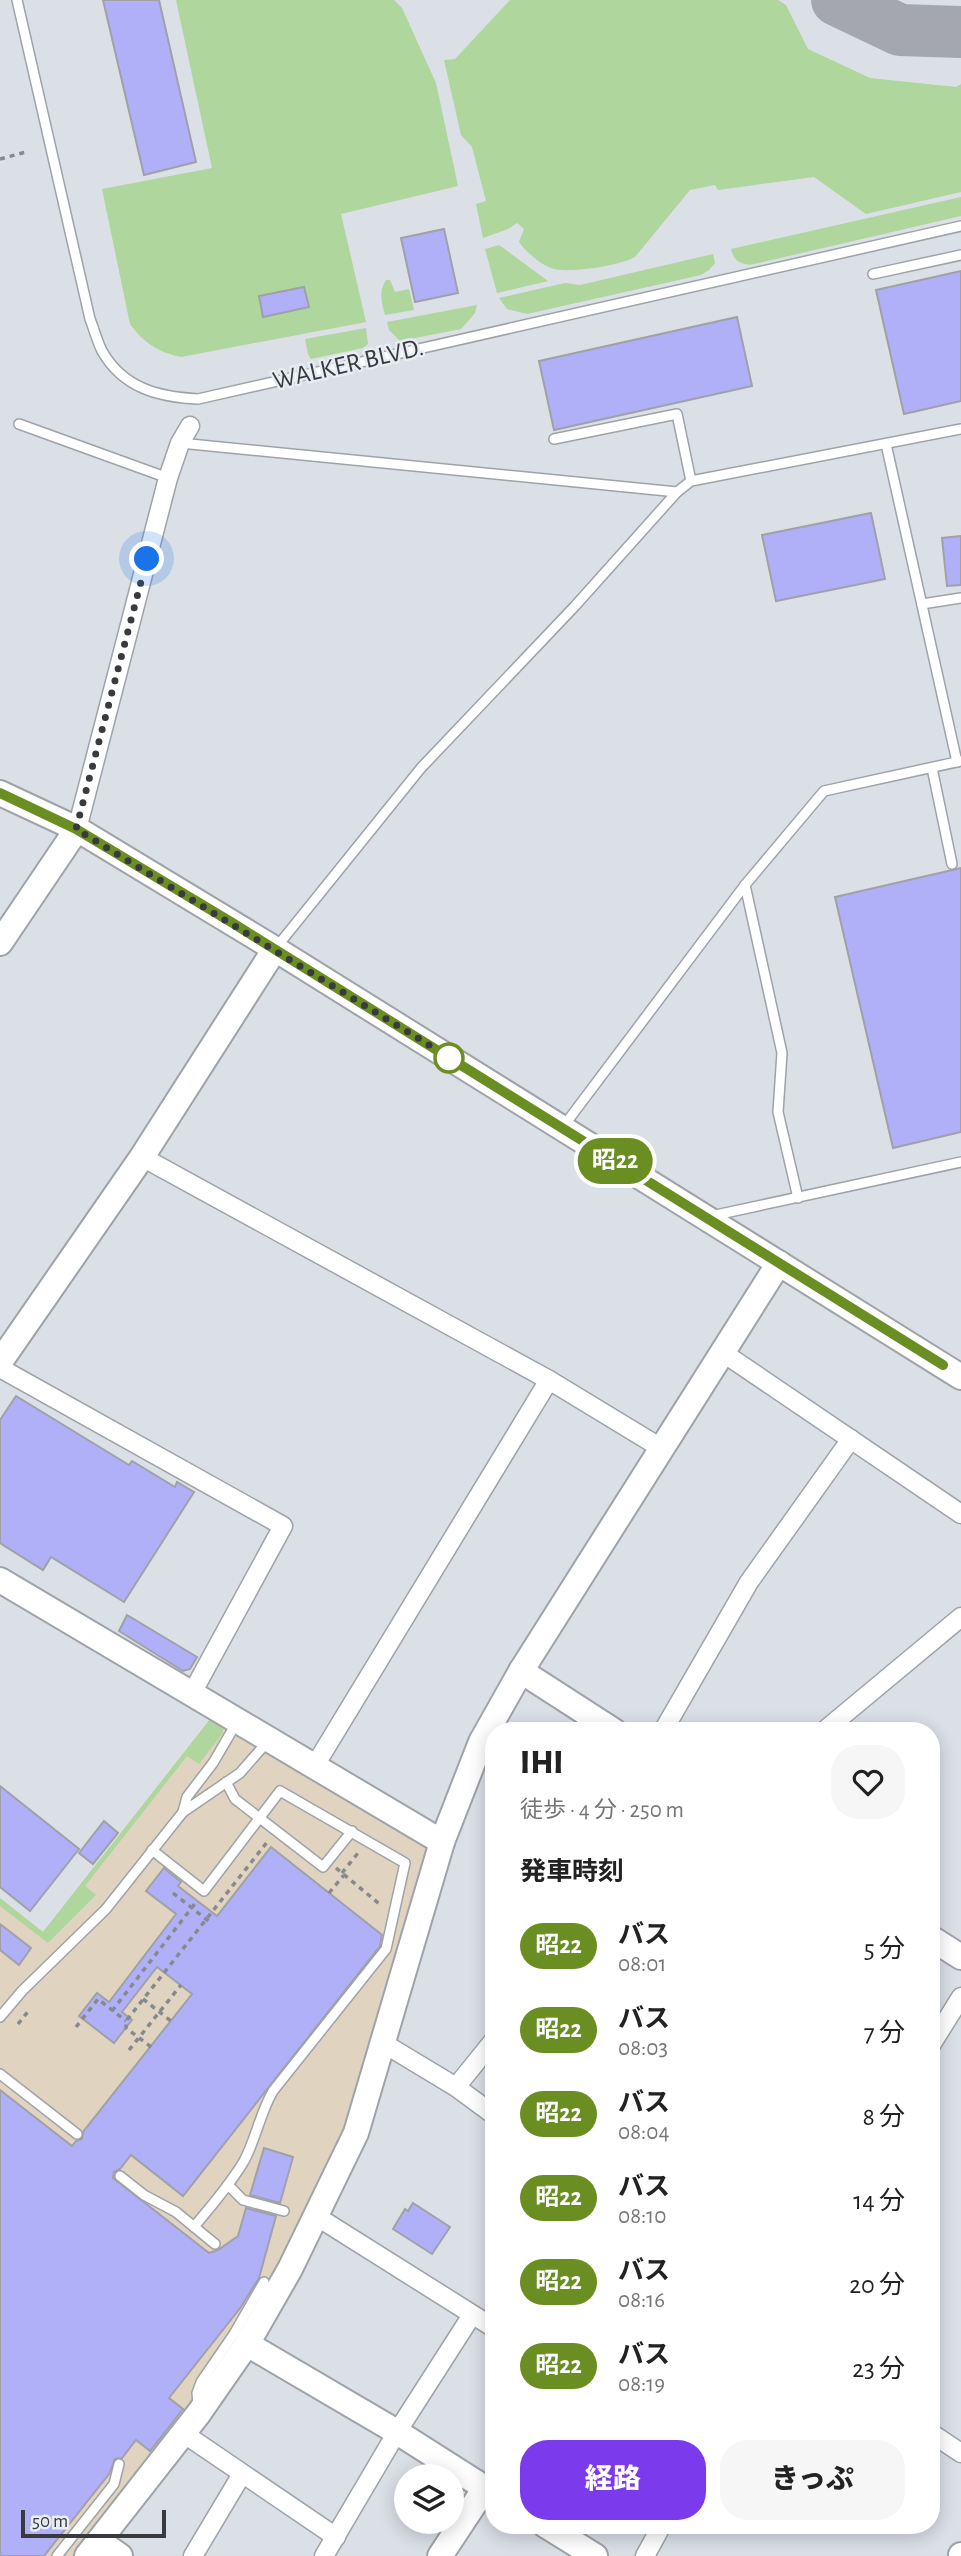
<!DOCTYPE html>
<html lang="ja">
<meta charset="utf-8">
<style>
:root{--surface:#fff;--page:#f6f6f6;--text:#222;--muted:#767676;--accent:#7c3aed}
body{margin:0;font-family:"Alegreya Sans","Noto Sans JP",sans-serif;background:var(--page);color:var(--text);height:100vh;display:flex;flex-direction:column;font-size:26px;white-space:nowrap}
*{box-sizing:border-box;margin:0}
p{font-size:23px;color:var(--muted)}
.icon{flex:none;width:38px;height:38px;fill:none;stroke:currentColor;stroke-width:2;stroke-linecap:round;stroke-linejoin:round}
.map{position:relative;flex:1;overflow:hidden}
.side{position:absolute;left:485px;top:1722px;width:455px;height:812px;display:flex;flex-direction:column;background:var(--surface);border-radius:28px;box-shadow:0 4px 18px #0003}
.side>*{flex:none}
.badge{padding:0 14px;border-radius:23px;font-size:24px;line-height:46px}
.controls{position:absolute;left:394px;top:2464px;display:grid;gap:14px}
.controls a{display:grid;place-items:center;width:70px;height:70px;border-radius:50%;background:var(--surface);box-shadow:0 4px 18px #0003;font-size:35px}
.scale{position:absolute;left:21px;bottom:18px;width:145px;box-sizing:border-box;padding-left:7px;border:4px solid #383a3d;border-top:0;font-size:19px;line-height:24px;white-space:nowrap;color:#383a3d;-webkit-text-stroke:5px #e8edf3;paint-order:stroke}
.you{position:absolute;width:35px;height:35px;margin:-18px;border:5px solid #fff;border-radius:50%;background:#1a73e8;box-shadow:0 0 0 10px #1a73e833}
.map>.badge{position:absolute;translate:-50% -50%;box-shadow:0 0 0 4px #fff}
h2{padding:0 35px;font-size:26px;line-height:63px}
.round{display:grid;place-items:center;flex:none;width:74px;height:74px;border-radius:28px;background:var(--page)}
.overview{display:flex;align-items:center;justify-content:space-between;height:119px;padding:0 35px}
h1{font-size:33px;font-weight:800;line-height:52px}
.primary-button{display:flex;gap:14px;margin-top:auto;padding:14px 35px}
.primary-button a{flex:1;height:80px;border-radius:28px;background:var(--accent);color:#fff;font-size:28px;font-weight:800;line-height:80px;text-align:center}
.primary-button a+a{background:var(--page);color:var(--text)}
ul{padding:0;list-style:none}
li{display:flex;align-items:center;gap:21px;height:84px;padding:0 35px}
li div{flex:1}
li b{display:block;font-size:26px}
li em{font-style:normal}
li .badge{min-width:77px;font-weight:700;text-align:center}
.map>svg:first-child{display:block}
</style>
<div class="map">
<svg width="961" height="2556" viewBox="0 0 961 2556">
<rect width="100%" height="100%" fill="#dbdfe6"/>
<path fill="#e0d3c0" d="M211,1718L423,1841L429,1855L348,2127L288,2255L191,2408L74,2556H0V1898L43,1932Z"/>
<g fill="#afd69c">
<path d="M176,0H394L402,8L436,83L458,186L341,214L366,322L181,357C158,352 144,343 130,324L102,189L212,168Z"/>
<path d="M510,0H778L786,5L808,49L870,78L956,87L961,84V192L866,214L814,177L718,190L715,185L690,190L635,257C619,266 571,273 554,269C542,266 526,252 519,242L524,229L517,223L508,229L483,238L476,204L486,201L472,147L461,135L444,60L455,59Z"/>
<path d="M961,197V216L750,265C739,263 734,261 731,249Z"/>
<path d="M499,245L548,281L497,293L485,249Z"/>
<path d="M713,254L715,263L709,270L701,275L527,314L507,309L499,298L565,283L580,285Z"/>
<path d="M386,280H390L395,292L409,289L414,310L385,315C382,303 378,292 386,280Z"/>
<path d="M477,305L475,313L461,329L400,341L389,330L387,322Z"/>
<path d="M366,328L368,344L363,348L311,359L308,354L305,339Z"/>
<path d="M211,1718L224,1727L222,1734L199,1764L187,1756L85,1886L96,1895L48,1943L0,1906V1898L43,1932Z"/>
</g>
<g fill="none" stroke-linecap="round" stroke-linejoin="round">
<path stroke="#a4a8ae" stroke-width="52" d="M837,0L900,30L961,32"/>
</g>
<g fill="#afb0f8" stroke="#a0a1a8" stroke-width="2">
<path d="M103,0H159L196,162L144,175Z"/>
<path d="M444,229L458,293L415,302L401,238Z"/>
<path d="M961,271V401L904,414L876,290Z"/>
<path d="M304,287L309,307L263,317L259,296Z"/>
<path d="M737,317L752,386L554,430L539,361Z"/>
<path d="M871,513L885,579L776,601L762,535Z"/>
<path d="M961,536V585L947,586L942,538Z"/>
<path d="M961,868V1132L893,1148L835,897Z"/>
<path d="M16,1396L129,1465L132,1461L175,1487L177,1482L194,1492L124,1602L51,1557L43,1570L0,1543V1420Z"/>
<path d="M127,1615L197,1657L190,1669L183,1671L119,1631Z"/>
<path d="M0,1786L79,1849L30,1911L0,1887Z"/>
<path d="M104,1821L118,1833L93,1864L79,1853Z"/>
<path d="M271,1847L382,1935L380,1946L183,2196L131,2155L120,2169L114,2172L113,2178L209,2253L218,2250L238,2236L246,2208L276,2216L259,2278L241,2307L169,2398L183,2409L150,2451L136,2440L122,2458L115,2459L109,2474L44,2556H0V2090L72,2146L76,2141L82,2139L83,2132L192,1994L157,1967L122,2012L132,2020L114,2043L79,2016L97,1993L109,2002L176,1914L146,1891L164,1868L181,1882L178,1886L217,1916Z"/>
<path d="M0,1924L31,1948L19,1965L0,1950Z"/>
<path d="M264,2148L293,2157L280,2203L250,2195Z"/>
<path d="M413,2203L450,2227L432,2254L393,2229L405,2209L408,2211Z"/>
</g>
<g fill="none" stroke-linecap="round" stroke-linejoin="round">
<g stroke="#9ea3a9" stroke-width="12">
<g id="lane">
<path d="M17,0L90,319C94,329 97,341 102,351C123,388 158,397 198,399L961,226"/>
<path d="M873,274L961,255"/>
<path d="M19,424L168,478"/>
<path d="M554,439L677,414L691,481"/>
<path d="M180,443L677,492L575,606L421,768L275,949"/>
<path d="M886,444L957,762"/>
<path d="M677,492L691,481L961,429"/>
<path d="M922,604L961,598"/>
<path d="M932,768L952,864"/>
<path d="M745,885L782,1053L778,1112L798,1198"/>
<path d="M563,1127L745,885L824,791L961,761"/>
<path d="M711,1216L961,1162"/>
<path d="M226,1782L235,1799L323,1867L352,1831"/>
<path d="M183,1812L187,1797L213,1763L237,1722"/>
<path d="M152,1850L204,1891L280,1791L405,1863L386,1949L273,2091C260,2113 256,2139 244,2161C230,2185 211,2206 194,2227"/>
<path d="M0,2017L22,1991L106,1909L183,1812L240,1773L268,1741"/>
<path d="M0,2074L77,2134"/>
<path d="M120,2176L144,2195L176,2212L215,2244"/>
<path d="M228,2185L243,2200L284,2211"/>
<path d="M198,2404L197,2393L201,2382L234,2334L264,2282"/>
<path d="M57,2556L114,2484L119,2464"/>
</g>
</g>
<g stroke="#9ea3a9" stroke-width="21">
<g id="street">
<path d="M77,829L168,478L180,443L190,426"/>
<path d="M142,1157L549,1380L661,1448"/>
<path d="M722,1352L961,1514"/>
<path d="M0,1368L283,1526L191,1695"/>
<path d="M663,1731L749,1582L851,1439"/>
<path d="M824,1731L961,1617"/>
<path d="M314,1767L549,1380"/>
<path d="M383,2043L456,2087L494,2115"/>
<path d="M931,2045L961,1997"/>
<path d="M456,2087L494,2040"/>
<path d="M316,2216L494,2328"/>
<path d="M183,2433L336,2537"/>
<path d="M931,2433L961,2453"/>
<path d="M193,2556L242,2474"/>
<path d="M324,2556L397,2432L472,2315"/>
<path d="M645,2556L662,2525"/>
</g>
</g>
<g stroke="#9ea3a9" stroke-width="28">
<g id="secondary">
<path d="M0,793L77,829L275,949L961,1377"/>
<path d="M0,943L77,829"/>
<path d="M0,1362L142,1157L275,949"/>
<path d="M0,1580L442,1842"/>
<path d="M521,1671L614,1731"/>
<path d="M931,1938L961,1957"/>
<path d="M247,2344L397,2432L485,2488L440,2556"/>
<path d="M545,2525L595,2556"/>
<path d="M99,2541L120,2556"/>
<path d="M87,2556L199,2413L247,2344L290,2269L356,2133L442,1842L481,1742L521,1671L779,1263"/>
<path d="M961,2556V2555"/>
</g>
</g>
<g stroke="#86898d" stroke-width="3.5" stroke-dasharray="5 5" stroke-linecap="butt">
<path d="M0,159L26,152"/>
<path d="M336,1868L382,1906"/>
<path d="M342,1873L358,1853"/>
<path d="M173,1893L211,1923"/>
<path d="M329,1893L344,1875"/>
<path d="M143,1999L171,2021"/>
<path d="M112,2011L197,1901"/>
<path d="M18,2024L30,2009"/>
<path d="M76,2027L98,1999L126,2021"/>
<path d="M151,2047L126,2028V2021L268,1841"/>
<path d="M129,2050L181,1985"/>
</g>
<use href="#lane" stroke="#fff" stroke-width="9"/>
<use href="#street" stroke="#fff" stroke-width="18"/>
<use href="#secondary" stroke="#fff" stroke-width="24"/>
</g>
<g fill="none" stroke-linecap="round" stroke-linejoin="round">
<g stroke="#fff" stroke-width="16">
<path id="line" d="M0,793L76,829L231,922L943,1365"/>
</g>
<use href="#line" stroke="#6b8e23" stroke-width="10"/>
<path stroke="#383a3d" stroke-width="7" stroke-dasharray="0 12.6" d="M147,559L76,829L452,1059L449,1058"/>
</g>
<circle fill="#fff" stroke="#6b8e23" stroke-width="3.5" cx="449" cy="1058" r="14"/>
<g text-anchor="middle" dominant-baseline="central" stroke-width="5" stroke-linejoin="round" paint-order="stroke">
<g font-size="26" fill="#383a3d" stroke="#e8edf3">
<text transform="translate(348 364) rotate(-13)">WALKER BLVD.</text>
</g>
</g>
</svg>
<div class="controls">
<a><svg class="icon" aria-label="layers" viewBox="0 0 24 24"><path d="M12 4l9 5-9 5-9-5zM3 14l9 5 9-5"/></svg></a>
</div>
<div class="scale">50 m</div>
<div class="you" style="left:147px;top:559px"></div>
<b class="badge" style="left:615px;top:1161px;background:#6b8e23;color:#fff">昭22</b>
<section class="side">
<div class="overview"><div><h1>IHI</h1><p>徒歩 · 4 分 · 250 m</p></div><a class="round"><svg class="icon" aria-label="heart" viewBox="0 0 24 24"><path d="M12 20l-8-8c-3-5 5-10 8-4 3-6 11-1 8 4z"/></svg></a></div>
<h2>発車時刻</h2>
<ul>
<li><span class="badge" style="background:#6b8e23;color:#fff">昭22</span><div><b>バス</b><p>08:01</p></div><em>5 分</em></li>
<li><span class="badge" style="background:#6b8e23;color:#fff">昭22</span><div><b>バス</b><p>08:03</p></div><em>7 分</em></li>
<li><span class="badge" style="background:#6b8e23;color:#fff">昭22</span><div><b>バス</b><p>08:04</p></div><em>8 分</em></li>
<li><span class="badge" style="background:#6b8e23;color:#fff">昭22</span><div><b>バス</b><p>08:10</p></div><em>14 分</em></li>
<li><span class="badge" style="background:#6b8e23;color:#fff">昭22</span><div><b>バス</b><p>08:16</p></div><em>20 分</em></li>
<li><span class="badge" style="background:#6b8e23;color:#fff">昭22</span><div><b>バス</b><p>08:19</p></div><em>23 分</em></li>
</ul>
<div class="primary-button"><a>経路</a><a>きっぷ</a></div>
</section>
</div>
